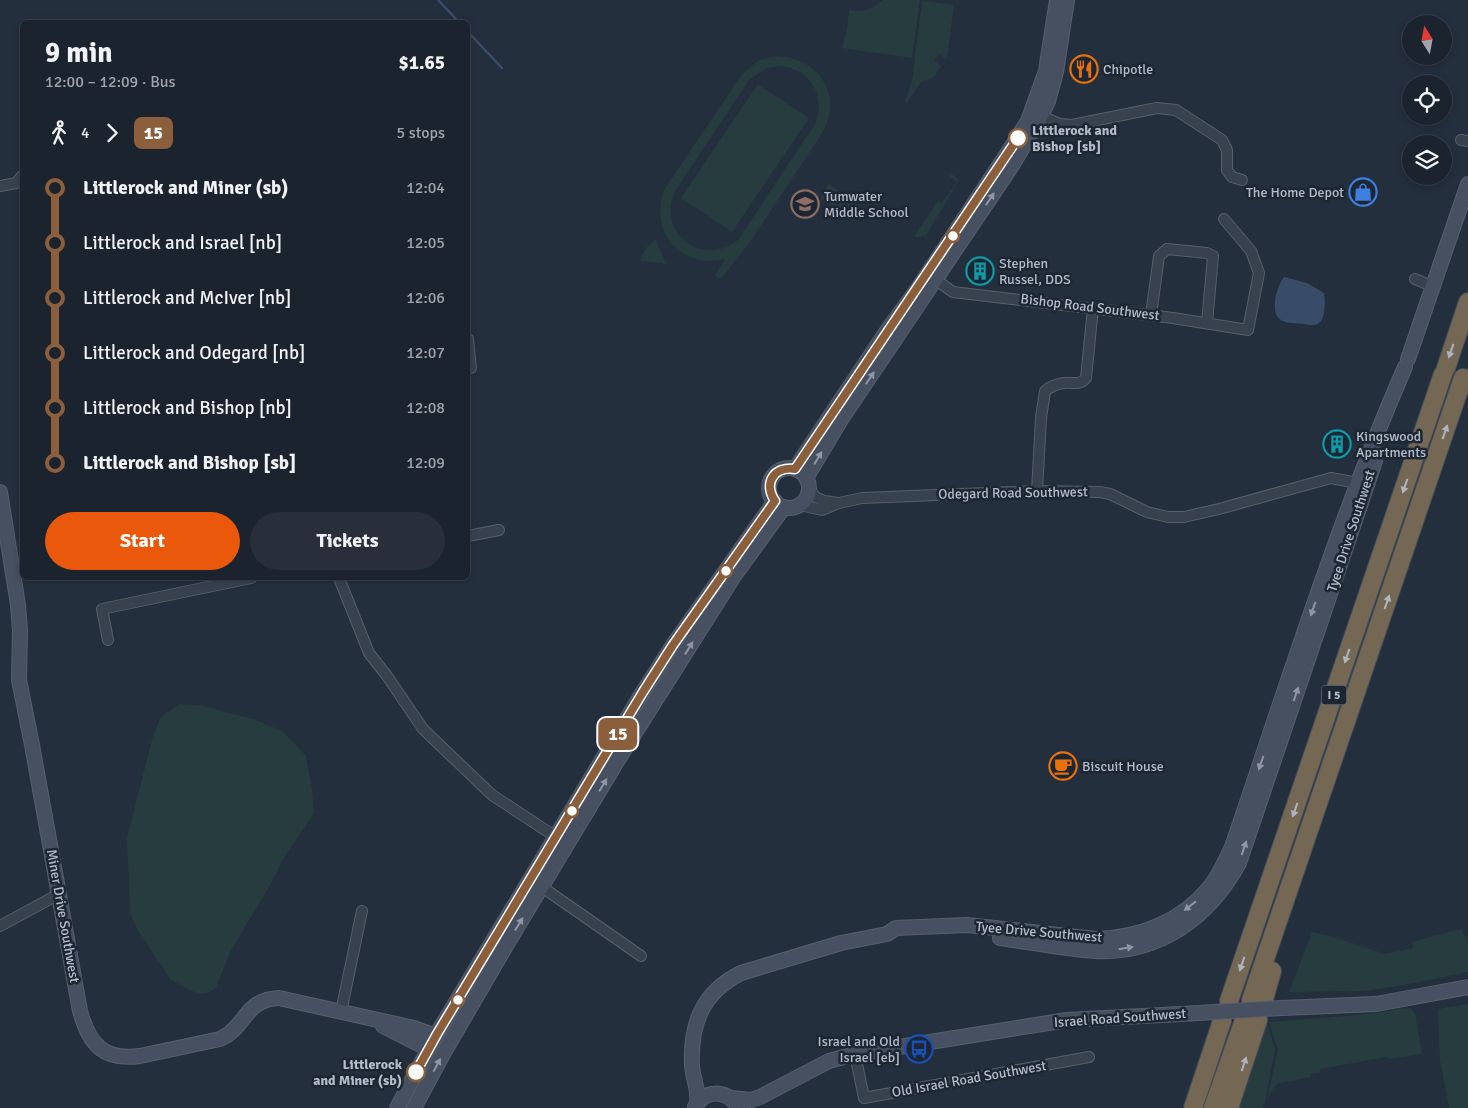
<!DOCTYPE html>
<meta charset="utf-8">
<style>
:root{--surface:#1b232e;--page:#282f3a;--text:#f1f3f6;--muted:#a0a4aa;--line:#39404a;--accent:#ea580c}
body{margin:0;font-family:Signika,sans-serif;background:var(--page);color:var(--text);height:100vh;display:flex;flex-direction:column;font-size:19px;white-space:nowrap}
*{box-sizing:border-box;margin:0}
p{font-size:16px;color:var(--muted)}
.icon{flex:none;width:28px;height:28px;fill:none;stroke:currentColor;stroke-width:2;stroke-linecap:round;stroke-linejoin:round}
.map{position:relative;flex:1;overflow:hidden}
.sheet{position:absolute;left:20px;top:20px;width:450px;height:560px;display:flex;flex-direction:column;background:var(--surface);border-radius:8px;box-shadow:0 2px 8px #0003,0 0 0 1px var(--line)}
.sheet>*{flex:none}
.badge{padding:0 10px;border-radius:8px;font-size:18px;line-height:32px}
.needle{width:32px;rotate:349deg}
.controls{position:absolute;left:1402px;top:15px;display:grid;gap:10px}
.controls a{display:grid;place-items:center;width:50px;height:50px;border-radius:50%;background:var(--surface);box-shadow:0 2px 8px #0003,0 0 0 1px var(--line);font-size:25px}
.map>.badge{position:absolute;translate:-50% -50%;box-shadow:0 0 0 2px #fff}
.legs{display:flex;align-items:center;gap:8px;height:55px;padding:0 25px;font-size:16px}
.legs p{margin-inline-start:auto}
.summary{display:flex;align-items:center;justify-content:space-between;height:85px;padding:0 25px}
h1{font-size:28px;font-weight:700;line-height:38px}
.button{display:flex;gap:10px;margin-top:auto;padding:10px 25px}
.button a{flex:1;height:58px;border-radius:30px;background:var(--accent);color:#fff;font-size:20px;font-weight:700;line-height:58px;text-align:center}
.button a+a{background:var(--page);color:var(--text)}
ul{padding:0 25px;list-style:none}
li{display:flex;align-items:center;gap:18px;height:55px;font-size:19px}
li i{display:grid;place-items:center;width:8px;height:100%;margin:0 6px;background:currentColor}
li i::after{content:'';width:12px;height:12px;margin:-6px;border:4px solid;border-radius:50%;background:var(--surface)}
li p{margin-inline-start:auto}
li:first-child i{background:linear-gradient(#0000 50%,currentColor 0)}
li:last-child i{background:linear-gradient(currentColor 50%,#0000 0)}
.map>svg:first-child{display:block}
</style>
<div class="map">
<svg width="1468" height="1108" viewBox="0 0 1468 1108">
<rect width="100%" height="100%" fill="#242f3e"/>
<g fill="#263c3f" fill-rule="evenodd">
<path d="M883,0H920L912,58L842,48L847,29L849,10C866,13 869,10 883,0Z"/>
<path d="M922,1L954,5L947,57L946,59L939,54L934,61L941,66V67L933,78L922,81L907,102H905L912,80Z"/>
<path d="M776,56C819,57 845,96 821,135L750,242L721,279L715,276L725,259C681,269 649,232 664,190L742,74L758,61ZM782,66C812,71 826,96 815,124L738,240C702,268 656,233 675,191L749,80L767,68Z"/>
<path d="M758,84L809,118L732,232L681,198Z"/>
<path d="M950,173L957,178L958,182L925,237L923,235L921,237H914L938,201L941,204L957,182L949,176Z"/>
<path d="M829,184L863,208L853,221L820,197Z"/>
<path d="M656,240L664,260L667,262L664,265L662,263L641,261C642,251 648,245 656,240Z"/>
<path d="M179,704L203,706L253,719L283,731L306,756L312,790L314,813L283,859L270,885L230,952L216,988L207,993L198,994L171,980L136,927L130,913L127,838L153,736L161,717Z"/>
<path d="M1461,929L1468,941V972L1410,984L1365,991L1289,992L1312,932L1331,936L1385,954L1413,948L1412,942Z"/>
<path d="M1468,1004V1108H1449L1440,1060L1438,1009Z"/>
<path d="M1403,1008L1411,1009L1415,1013L1422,1054L1390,1059L1387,1057L1320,1069V1073L1310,1074V1077L1276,1084L1267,1099L1278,1051L1269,1022L1369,1014Z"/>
<path d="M1267,1022L1275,1049L1265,1103L1262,1108H1239Z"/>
</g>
<path fill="#394c67" d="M1284,277L1307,283L1324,293C1325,301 1326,317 1319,323C1315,326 1309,325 1304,324C1297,323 1287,324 1281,320C1269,313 1277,285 1284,277Z"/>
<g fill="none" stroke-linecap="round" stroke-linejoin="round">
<g stroke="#394c67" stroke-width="2.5">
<path d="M438,0L459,22"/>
<path d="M468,32L502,68"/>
</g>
<g stroke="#565f6c" stroke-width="12">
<g id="street">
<path d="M1041,116L1060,124L1072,125L1157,108L1176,110L1222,140L1227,150V170L1232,177L1242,180"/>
<path d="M1461,140L1468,141"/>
<path d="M0,186L16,183L22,176"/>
<path d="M1415,279L1434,287"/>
<path d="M936,280L953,292L1173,318L1248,330L1259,273L1251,251L1224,219"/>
<path d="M1151,315L1159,256L1167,249L1207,253L1213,256L1207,323"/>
<path d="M468,339L471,368"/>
<path d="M809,487L815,497L824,501L838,503"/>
<path d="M1037,491L1041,418L1045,391C1051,386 1056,384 1064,383C1072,382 1080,386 1086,378L1093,308"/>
<path d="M800,505L822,510L839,503L862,498L1037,491L1100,492L1110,494L1147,512L1168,517H1184L1219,509L1331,478L1363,484"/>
<path d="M468,536L499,530"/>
<path d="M339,578L369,653L387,676L423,729L492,795L556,837"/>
<path d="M108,640L102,609L251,578"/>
<path d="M542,887L641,956"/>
<path d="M0,926L59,894"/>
<path d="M341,1012L362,911"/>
<path d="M855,1054L864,1098L1089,1057"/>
</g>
</g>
<g stroke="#565f6c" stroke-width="16">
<g id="secondary">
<path d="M1408,359L1468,184"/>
<circle cx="789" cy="488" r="20"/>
<path d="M795,469L889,328L919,287L1009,151L1028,121L1046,71L1057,0"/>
<path d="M806,478L842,418L1013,164L1041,116L1048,101L1056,72L1067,0"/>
<path d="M0,492L18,605L20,630L19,680L32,745L80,1011C89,1044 103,1061 140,1056L220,1039C247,1027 243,1000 279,998L414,1028L436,1036"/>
<path d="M1000,938C1031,942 1063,949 1095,951C1159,954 1209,918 1239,863L1375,461"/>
<path d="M1282,1008L1376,1004L1468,987"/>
<path d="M383,1026L428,1049"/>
<path d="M731,1098L751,1100L760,1097L829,1061L855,1054L1067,1020L1199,1013"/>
<path d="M697,1104C699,1086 693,1081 692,1066C690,1023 703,992 741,973L841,943L887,934L896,928L967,925L1096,939C1139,938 1181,922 1209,888C1219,876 1225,861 1232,847C1287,686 1337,523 1405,367"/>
<path d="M695,1107C705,1089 725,1090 737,1105"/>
<path d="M397,1108L438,1032L643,692L673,645L775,501"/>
<path d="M414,1108L443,1054L507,944L619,758L734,576L784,507"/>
</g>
</g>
<g stroke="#434c59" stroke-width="20">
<g id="highway">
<path d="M1446,368L1468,302"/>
<path d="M1264,999L1272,971"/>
<path d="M1251,1000L1463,378"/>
<path d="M1229,1001L1443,374"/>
<path d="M1193,1108L1222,1021"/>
<path d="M1213,1108L1244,1020"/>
<path d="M1229,1108L1258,1020"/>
</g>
</g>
<use href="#street" stroke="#38414e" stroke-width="10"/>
<use href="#secondary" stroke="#465061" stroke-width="14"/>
<use href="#highway" stroke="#746855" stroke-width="18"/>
<g stroke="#565f6c" stroke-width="16" stroke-linecap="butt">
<path id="secondary-bridge" d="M1199,1013L1282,1008"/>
</g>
<use href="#secondary-bridge" stroke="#465061" stroke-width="14"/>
</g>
<defs><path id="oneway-solid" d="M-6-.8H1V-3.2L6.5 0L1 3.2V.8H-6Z" transform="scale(1.25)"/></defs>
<g fill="#8e96a5">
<use href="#oneway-solid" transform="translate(990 199) rotate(-56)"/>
<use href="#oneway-solid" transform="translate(870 378) rotate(-56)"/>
<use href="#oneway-solid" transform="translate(818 458) rotate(-59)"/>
<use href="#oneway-solid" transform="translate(1313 609) rotate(109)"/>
<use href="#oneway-solid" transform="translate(689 648) rotate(-58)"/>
<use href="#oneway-solid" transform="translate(1296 694) rotate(-71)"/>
<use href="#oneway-solid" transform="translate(1261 763) rotate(109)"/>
<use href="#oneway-solid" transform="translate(603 785) rotate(-59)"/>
<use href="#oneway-solid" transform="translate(1244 848) rotate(-71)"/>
<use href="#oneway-solid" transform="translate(1190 906) rotate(142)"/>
<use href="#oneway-solid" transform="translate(519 924) rotate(-58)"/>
<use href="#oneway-solid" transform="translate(1126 948) rotate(-9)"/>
<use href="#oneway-solid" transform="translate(437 1065) rotate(-62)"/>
</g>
<g fill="#aeb4bd">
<use href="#oneway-solid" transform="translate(1451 351) rotate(109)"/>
<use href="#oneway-solid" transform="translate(1445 432) rotate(-71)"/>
<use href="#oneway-solid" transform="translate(1405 486) rotate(109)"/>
<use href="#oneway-solid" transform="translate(1387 602) rotate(-71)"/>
<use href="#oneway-solid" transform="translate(1347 656) rotate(109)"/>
<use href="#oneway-solid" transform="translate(1295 810) rotate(109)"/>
<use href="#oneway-solid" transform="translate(1242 964) rotate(109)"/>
<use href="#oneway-solid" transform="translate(1244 1064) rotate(-72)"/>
</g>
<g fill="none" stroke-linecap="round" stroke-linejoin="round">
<g stroke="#fff" stroke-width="11">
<path id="line-1" d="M416,1072L437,1034L643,692L673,645L775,501C763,483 774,466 795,469L1018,138"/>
</g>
<use href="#line-1" stroke="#8b5e3c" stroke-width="8"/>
</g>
<defs>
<g id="restaurant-ring" transform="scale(1.4375)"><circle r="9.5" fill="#1d2633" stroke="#e8710a" stroke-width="1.5"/><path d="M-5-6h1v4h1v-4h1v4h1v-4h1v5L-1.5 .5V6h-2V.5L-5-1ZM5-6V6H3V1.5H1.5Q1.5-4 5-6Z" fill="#e8710a"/></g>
<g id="shop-ring" transform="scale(1.4375)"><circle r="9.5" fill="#1d2633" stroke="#3f7fe0" stroke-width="1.5"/><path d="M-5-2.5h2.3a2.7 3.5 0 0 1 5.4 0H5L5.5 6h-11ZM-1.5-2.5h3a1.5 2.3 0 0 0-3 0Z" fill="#3f7fe0"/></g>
<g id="school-ring" transform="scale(1.4375)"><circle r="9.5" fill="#1d2633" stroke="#8d6e63" stroke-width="1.5"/><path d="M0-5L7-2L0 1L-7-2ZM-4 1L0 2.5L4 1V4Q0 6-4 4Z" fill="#8d6e63"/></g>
<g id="building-ring" transform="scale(1.4375)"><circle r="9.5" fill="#1d2633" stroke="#0f9aa8" stroke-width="1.5"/><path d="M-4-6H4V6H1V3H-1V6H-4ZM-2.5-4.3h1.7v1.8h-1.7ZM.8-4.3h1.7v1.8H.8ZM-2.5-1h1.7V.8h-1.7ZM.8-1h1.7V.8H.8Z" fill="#0f9aa8"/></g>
<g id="cafe-ring" transform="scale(1.4375)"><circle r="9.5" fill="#1d2633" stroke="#e8710a" stroke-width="1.5"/><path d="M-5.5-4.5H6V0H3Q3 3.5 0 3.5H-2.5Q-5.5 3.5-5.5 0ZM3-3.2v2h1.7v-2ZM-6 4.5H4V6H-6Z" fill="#e8710a"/></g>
<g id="bus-ring" transform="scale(1.4375)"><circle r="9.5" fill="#1d2633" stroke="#1a4fb4" stroke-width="1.5"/><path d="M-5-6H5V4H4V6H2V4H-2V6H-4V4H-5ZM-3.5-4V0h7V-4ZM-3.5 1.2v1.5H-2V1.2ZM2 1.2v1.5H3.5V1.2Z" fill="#1a4fb4"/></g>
</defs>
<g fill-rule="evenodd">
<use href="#restaurant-ring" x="1084" y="69"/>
<use href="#shop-ring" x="1363" y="192"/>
<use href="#school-ring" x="805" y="204"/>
<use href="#building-ring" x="980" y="271"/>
<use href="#building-ring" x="1337" y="444"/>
<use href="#cafe-ring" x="1063" y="766"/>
<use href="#bus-ring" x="919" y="1049"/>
</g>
<g fill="#fff" stroke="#8b5e3c" stroke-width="2.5">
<circle cx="1018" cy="138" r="9"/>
<circle cx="953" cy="236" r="6"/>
<circle cx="726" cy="571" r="6"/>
<circle cx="572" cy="811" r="6"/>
<circle cx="458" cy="1000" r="6"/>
<circle cx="416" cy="1072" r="9"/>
</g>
<g text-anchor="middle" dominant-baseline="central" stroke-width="5" stroke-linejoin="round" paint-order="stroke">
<rect fill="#1d2633" stroke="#878f9c" stroke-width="1" x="1321.5" y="685.5" width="25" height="19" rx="4"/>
<g font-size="12" font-weight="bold" fill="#b4bcc9">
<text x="1334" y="695">I 5</text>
</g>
<g font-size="14" fill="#b4bcc9" stroke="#1d2633" text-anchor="start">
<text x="1103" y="69">Chipotle</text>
<text x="1344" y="192" text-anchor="end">The Home Depot</text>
<text x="824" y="196">Tumwater<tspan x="824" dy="16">Middle School</tspan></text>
<text x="999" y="263">Stephen<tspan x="999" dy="16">Russel, DDS</tspan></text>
<text x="1356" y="436">Kingswood<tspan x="1356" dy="16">Apartments</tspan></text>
<text x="1082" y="766">Biscuit House</text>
<text x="900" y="1041" text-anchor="end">Israel and Old<tspan x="900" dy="16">Israel [eb]</tspan></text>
</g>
<g font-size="14" font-weight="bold" fill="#b4bcc9" stroke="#1d2633" text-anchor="start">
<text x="1032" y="130">Littlerock and<tspan x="1032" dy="16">Bishop [sb]</tspan></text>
<text x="402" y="1064" text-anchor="end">Littlerock<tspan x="402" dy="16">and Miner (sb)</tspan></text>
</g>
<g font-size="14" fill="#b4bcc9" stroke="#1d2633">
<text transform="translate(1090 307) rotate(7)">Bishop Road Southwest</text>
<text transform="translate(1013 493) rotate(-1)">Odegard Road Southwest</text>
<text transform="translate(1351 531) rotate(-72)">Tyee Drive Southwest</text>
<text transform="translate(63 916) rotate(80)">Miner Drive Southwest</text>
<text transform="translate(1039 932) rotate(5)">Tyee Drive Southwest</text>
<text transform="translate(1120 1018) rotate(-4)">Israel Road Southwest</text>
<text transform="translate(969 1079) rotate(-10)">Old Israel Road Southwest</text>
</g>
</g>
</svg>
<div class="controls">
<a><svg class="needle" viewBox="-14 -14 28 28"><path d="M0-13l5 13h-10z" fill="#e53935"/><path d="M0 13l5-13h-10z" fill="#a0a4aa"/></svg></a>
<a><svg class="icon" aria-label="locate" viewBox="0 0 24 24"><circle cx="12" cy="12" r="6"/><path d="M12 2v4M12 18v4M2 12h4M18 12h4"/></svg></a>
<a><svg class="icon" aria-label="layers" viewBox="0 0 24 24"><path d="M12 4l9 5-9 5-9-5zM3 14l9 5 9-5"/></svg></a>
</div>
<b class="badge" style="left:618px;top:734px;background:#8b5e3c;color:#fff">15</b>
<section class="sheet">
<div class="summary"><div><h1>9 min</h1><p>12:00 – 12:09 · Bus</p></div><b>$1.65</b></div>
<div class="legs"><svg class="icon" aria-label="walk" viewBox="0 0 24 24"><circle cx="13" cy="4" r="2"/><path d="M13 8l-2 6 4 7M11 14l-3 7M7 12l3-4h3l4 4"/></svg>4<svg class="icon" aria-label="forward" viewBox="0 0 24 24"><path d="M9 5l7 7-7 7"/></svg><b class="badge" style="background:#8b5e3c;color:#fff">15</b><p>5 stops</p></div>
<ul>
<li><i style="color:#8b5e3c"></i><b>Littlerock and Miner (sb)</b><p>12:04</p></li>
<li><i style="color:#8b5e3c"></i><span>Littlerock and Israel [nb]</span><p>12:05</p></li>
<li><i style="color:#8b5e3c"></i><span>Littlerock and McIver [nb]</span><p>12:06</p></li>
<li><i style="color:#8b5e3c"></i><span>Littlerock and Odegard [nb]</span><p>12:07</p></li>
<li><i style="color:#8b5e3c"></i><span>Littlerock and Bishop [nb]</span><p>12:08</p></li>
<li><i style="color:#8b5e3c"></i><b>Littlerock and Bishop [sb]</b><p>12:09</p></li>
</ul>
<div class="button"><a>Start</a><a>Tickets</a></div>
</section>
</div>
